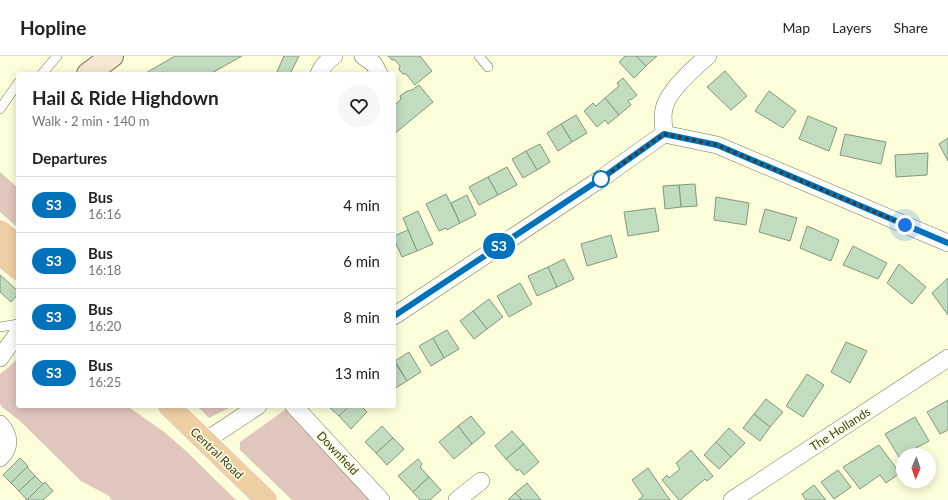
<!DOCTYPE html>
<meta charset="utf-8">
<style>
:root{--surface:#fff;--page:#f6f6f6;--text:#222;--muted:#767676;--line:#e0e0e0}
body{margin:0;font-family:Lato,sans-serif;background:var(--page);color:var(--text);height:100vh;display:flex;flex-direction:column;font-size:15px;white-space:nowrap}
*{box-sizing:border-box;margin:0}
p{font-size:13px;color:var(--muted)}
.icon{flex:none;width:22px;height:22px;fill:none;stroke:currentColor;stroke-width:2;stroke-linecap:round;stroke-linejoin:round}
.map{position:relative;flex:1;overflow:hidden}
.side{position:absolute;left:16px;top:16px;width:380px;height:336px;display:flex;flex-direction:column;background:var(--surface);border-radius:4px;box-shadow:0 2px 10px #0003}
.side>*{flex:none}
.badge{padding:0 8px;border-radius:13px;font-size:14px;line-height:26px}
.needle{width:26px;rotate:182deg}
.controls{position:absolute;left:896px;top:392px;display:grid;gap:8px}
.controls a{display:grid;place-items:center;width:40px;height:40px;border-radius:50%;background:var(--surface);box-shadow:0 2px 10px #0003;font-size:20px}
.you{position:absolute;width:20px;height:20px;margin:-10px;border:3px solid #fff;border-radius:50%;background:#1a73e8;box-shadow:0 0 0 6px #1a73e833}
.map>.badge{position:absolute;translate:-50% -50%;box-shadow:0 0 0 2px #fff}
h2{padding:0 16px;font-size:15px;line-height:36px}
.round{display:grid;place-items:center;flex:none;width:42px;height:42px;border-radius:21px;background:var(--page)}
.summary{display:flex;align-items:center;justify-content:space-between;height:68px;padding:0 16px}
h1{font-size:19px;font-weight:700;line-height:30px}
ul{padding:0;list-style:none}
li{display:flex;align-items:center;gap:12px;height:56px;padding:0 16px;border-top:1px solid var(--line)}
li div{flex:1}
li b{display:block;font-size:15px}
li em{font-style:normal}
li .badge{min-width:44px;font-weight:700;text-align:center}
header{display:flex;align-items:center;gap:24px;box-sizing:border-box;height:56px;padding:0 20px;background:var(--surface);border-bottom:1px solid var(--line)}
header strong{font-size:19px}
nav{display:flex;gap:22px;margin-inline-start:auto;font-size:14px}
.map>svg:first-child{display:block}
</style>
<header>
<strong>Hopline</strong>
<nav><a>Map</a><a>Layers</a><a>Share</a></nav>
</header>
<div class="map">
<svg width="948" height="444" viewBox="0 0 948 444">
<rect width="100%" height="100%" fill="#fcfdd9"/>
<g fill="#e0c6bd">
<path d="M0,116L18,132V172L0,156Z"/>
<path d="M18,302V350H127L163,375L186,395L236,444H112L109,440L81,425L20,365L2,351L0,348V318L10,310Z"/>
<path d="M197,350H233L209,362Z"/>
<path d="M289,351L370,444H292L240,394V386Z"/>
</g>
<g fill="#c2dcc0" stroke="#81997e">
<path d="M175,0H242L210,18H144Z"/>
<path d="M284,0H299L290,18H276Z"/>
<path d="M388,0H420L432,15L415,29L406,18H403L399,14L400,10L395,4H392Z"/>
<path d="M625,0H636L646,10L634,22L619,6Z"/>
<path d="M636,0H657L646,10Z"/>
<path d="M725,15L747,40L731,54L707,31Z"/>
<path d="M623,22L637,39L631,44L630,43L628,45L631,49L619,59L605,42L619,30L617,27Z"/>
<path d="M419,29L433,46L394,78V48H396L401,43L400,40L407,35L412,34Z"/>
<path d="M769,35L796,55L783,72L755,55Z"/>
<path d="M605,42L619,59L608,68L605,64L597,71L584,55L593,47L596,50Z"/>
<path d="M576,59L587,77L572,86L561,68Z"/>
<path d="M808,60L837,72L829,95L799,83Z"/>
<path d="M561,68L572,86L558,95L547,77Z"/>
<path d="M845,78L886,86L881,108L840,99Z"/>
<path d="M948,82V105L939,88Z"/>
<path d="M540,88L550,106L537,114L526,95Z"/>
<path d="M526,95L537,114L523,122L512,103Z"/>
<path d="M928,97L927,119L896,121L895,99Z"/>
<path d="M507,111L517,129L498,139L488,121Z"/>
<path d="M488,121L498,139L479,149L469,131Z"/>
<path d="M695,128L697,150L681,151L679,129Z"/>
<path d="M679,129L681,151L665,153L663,130Z"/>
<path d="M446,138L460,167L447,174L446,172L439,175L426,148Z"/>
<path d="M467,139L476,159L460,167L451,147Z"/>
<path d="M716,141L749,147L746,169L714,164Z"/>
<path d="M655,152L659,175L628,180L624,156Z"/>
<path d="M765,153L797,162L790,185L759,176Z"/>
<path d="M418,155L433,188L417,195L403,162Z"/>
<path d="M807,170L839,184L831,205L800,192Z"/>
<path d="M408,174L417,195L402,201L394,183V180Z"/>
<path d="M611,179L617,201L587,210L581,188Z"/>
<path d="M853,190L887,207L878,223L843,209Z"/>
<path d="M564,203L574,223L557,231L548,211Z"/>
<path d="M899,208L926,231L912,248L887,227Z"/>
<path d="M548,211L557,231L537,240L528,220Z"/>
<path d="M0,219L18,235V238L11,246L0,236Z"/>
<path d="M948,222V259L932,237Z"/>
<path d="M520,227L532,248L509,261L497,240Z"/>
<path d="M489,243L503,261L487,273L473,255Z"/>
<path d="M473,255L487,273L474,283L460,265Z"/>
<path d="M447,274L459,293L444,302L433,282Z"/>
<path d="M433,282L444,302L431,310L419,290Z"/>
<path d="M846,286L867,295L850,327L831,316Z"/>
<path d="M409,296L421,316L407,325L395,305Z"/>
<path d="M394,305L407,325L394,333Z"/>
<path d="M807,318L824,329L803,361L786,350Z"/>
<path d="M766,343L783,356L770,371L754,358Z"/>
<path d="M948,344V374L940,378L927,356Z"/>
<path d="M328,350H349L339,360Z"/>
<path d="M349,350H361L367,356L351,373L339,360Z"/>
<path d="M754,358L770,371L760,385L743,372Z"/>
<path d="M471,360L485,377L472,388L458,370Z"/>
<path d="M915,361L929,385L899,401L885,378Z"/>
<path d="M382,370L393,382L376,397L365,386Z"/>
<path d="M458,370L472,388L454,403L439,386Z"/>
<path d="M729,372L745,387L731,401L716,386Z"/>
<path d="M512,375L524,388L506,403L495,390Z"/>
<path d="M393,382L404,393L387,409L376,397Z"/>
<path d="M716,386L731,401L719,413L704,399Z"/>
<path d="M524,388L539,406L524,419L519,413L517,415L506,403Z"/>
<path d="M879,389L900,417L886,427L880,419L860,433L843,411Z"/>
<path d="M691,394L713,420L707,425L705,423L680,444H679L662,424L667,419L669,422L680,413L676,407Z"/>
<path d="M20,402L28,410L11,427L3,419Z"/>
<path d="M418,403L422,408L420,411L429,421L413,436L398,420Z"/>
<path d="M27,411L35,420L19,435L11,427Z"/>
<path d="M648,412L670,444H638L643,440L632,424Z"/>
<path d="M838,414L851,431L834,443L821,426Z"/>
<path d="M35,420L43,428L27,444L19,435Z"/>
<path d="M429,421L441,434L430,444H420L413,436Z"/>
<path d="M45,426L53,435L43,444H27Z"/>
<path d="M527,427L541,444H522L515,437Z"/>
<path d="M814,429L826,444H806L802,438Z"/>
<path d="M515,437L522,444H508Z"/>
</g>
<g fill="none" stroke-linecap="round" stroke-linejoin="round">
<g stroke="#737353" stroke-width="10">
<g id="lane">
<path d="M479,0L488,11"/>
<path d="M42,18L57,0"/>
<path d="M0,53L18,27"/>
<path d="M0,271L18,268"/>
</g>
</g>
<g stroke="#737353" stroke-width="18">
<g id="street">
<path d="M363,0L374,8L379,18"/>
<path d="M319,18C322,10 327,5 334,0"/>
<path d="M664,78C664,71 662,60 664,53C667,36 695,11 708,0"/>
<path d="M394,260L602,122L664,78L717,89L948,187"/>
<path d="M0,302L18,277"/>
<path d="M294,350L381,444"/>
<path d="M0,368C10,379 11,392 0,402"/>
<path d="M205,385L258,350"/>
<path d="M457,444L481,425"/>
<path d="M732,444L948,302"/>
</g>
</g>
<g stroke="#737353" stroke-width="24">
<path id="secondary" d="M88,18L112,0"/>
</g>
<g stroke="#fff" stroke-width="24">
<g id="primary">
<path d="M0,175L18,190"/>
<path d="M0,198L18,213"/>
<path d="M169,350L266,444"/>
</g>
</g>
<use href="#lane" stroke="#fff" stroke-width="9"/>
<use href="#street" stroke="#fff" stroke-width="17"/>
<use href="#secondary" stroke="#f6e7d1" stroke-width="22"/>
<use href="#primary" stroke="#eecea3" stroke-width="22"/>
</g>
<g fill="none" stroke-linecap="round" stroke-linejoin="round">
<g stroke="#fff" stroke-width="9">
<path id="line" d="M394,260L602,122L664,78L717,89L948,187"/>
</g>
<use href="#line" stroke="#0072bc" stroke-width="6"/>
<path stroke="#3b3c2e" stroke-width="4" stroke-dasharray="0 7.2" d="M601,123L664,78L717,89L905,169"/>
</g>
<circle fill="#fff" stroke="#0072bc" stroke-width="2" cx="601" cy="123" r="8"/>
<g text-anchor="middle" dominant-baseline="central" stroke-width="3.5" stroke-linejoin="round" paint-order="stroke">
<g font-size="12" fill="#3b3c2e" stroke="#fcfdd9">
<text transform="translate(840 373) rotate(-33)">The Hollands</text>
<text transform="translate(217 397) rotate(44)">Central Road</text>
<text transform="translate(338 397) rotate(47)">Downfield</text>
</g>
</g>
</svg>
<div class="controls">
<a><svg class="needle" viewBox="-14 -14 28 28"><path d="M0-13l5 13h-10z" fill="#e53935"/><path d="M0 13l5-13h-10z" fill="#767676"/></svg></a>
</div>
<div class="you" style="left:905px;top:169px"></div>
<b class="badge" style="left:499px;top:190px;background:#0072bc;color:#fff">S3</b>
<section class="side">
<div class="summary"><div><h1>Hail &amp; Ride Highdown</h1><p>Walk · 2 min · 140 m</p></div><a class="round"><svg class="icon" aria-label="heart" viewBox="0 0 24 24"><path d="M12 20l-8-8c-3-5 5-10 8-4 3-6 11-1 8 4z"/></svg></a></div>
<h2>Departures</h2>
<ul>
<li><span class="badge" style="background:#0072bc;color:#fff">S3</span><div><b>Bus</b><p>16:16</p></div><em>4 min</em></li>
<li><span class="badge" style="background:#0072bc;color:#fff">S3</span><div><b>Bus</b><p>16:18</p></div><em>6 min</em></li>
<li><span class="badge" style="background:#0072bc;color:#fff">S3</span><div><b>Bus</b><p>16:20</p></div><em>8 min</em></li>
<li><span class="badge" style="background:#0072bc;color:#fff">S3</span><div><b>Bus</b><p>16:25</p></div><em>13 min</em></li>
</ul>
</section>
</div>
